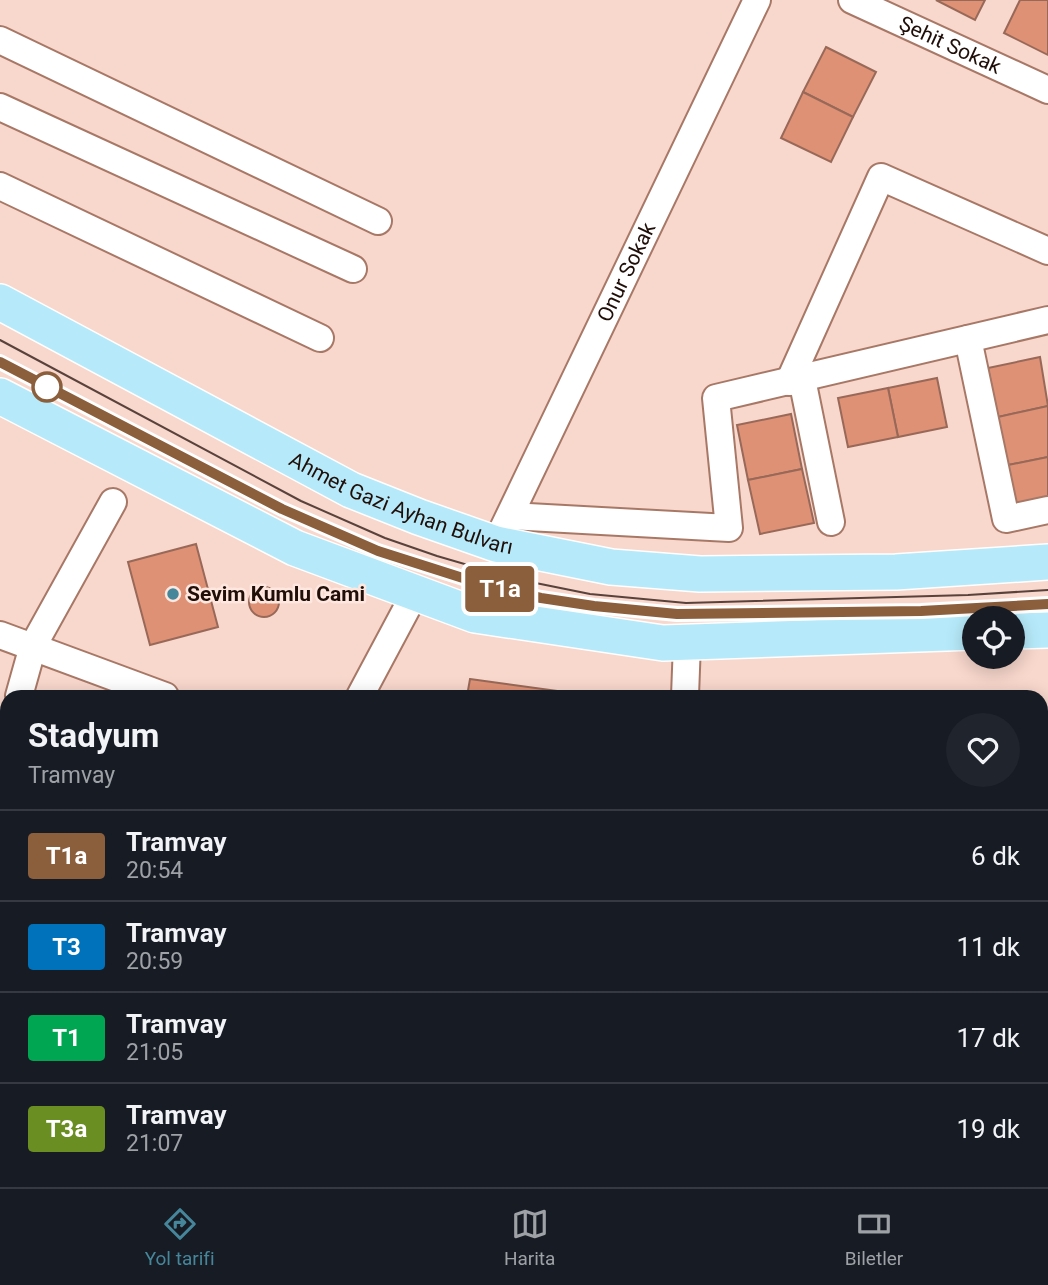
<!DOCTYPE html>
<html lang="tr">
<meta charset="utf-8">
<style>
:root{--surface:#171b24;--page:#20242c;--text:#f1f3f6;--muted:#9ea1a6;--line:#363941;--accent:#46869a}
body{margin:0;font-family:Roboto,sans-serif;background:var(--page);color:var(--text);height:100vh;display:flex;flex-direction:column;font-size:26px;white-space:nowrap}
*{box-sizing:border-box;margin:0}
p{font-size:23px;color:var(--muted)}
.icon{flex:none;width:38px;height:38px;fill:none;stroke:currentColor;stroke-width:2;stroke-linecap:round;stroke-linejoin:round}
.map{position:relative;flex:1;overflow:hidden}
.details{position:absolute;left:0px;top:690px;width:1048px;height:499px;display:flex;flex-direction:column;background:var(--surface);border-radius:21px 21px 0 0;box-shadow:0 4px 18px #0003}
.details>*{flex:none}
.badge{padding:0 14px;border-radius:5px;font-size:24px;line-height:46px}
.controls{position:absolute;left:962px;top:606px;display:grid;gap:14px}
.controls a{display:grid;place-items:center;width:63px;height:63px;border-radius:50%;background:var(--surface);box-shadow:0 4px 18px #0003;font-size:35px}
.map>.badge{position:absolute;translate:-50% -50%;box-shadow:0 0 0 4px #fff}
.round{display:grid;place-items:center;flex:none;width:74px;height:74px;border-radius:37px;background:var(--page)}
.summary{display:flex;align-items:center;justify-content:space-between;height:119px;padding:0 28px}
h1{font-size:33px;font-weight:700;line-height:52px}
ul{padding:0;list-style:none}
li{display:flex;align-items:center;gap:21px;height:91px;padding:0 28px;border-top:2px solid var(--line)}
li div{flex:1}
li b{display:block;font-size:26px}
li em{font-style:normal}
li .badge{min-width:77px;font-weight:700;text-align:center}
.tab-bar{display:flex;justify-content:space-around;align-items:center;height:98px;border-top:2px solid var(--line);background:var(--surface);font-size:19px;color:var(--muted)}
.tab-bar a{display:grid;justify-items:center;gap:4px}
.tab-bar .on{color:var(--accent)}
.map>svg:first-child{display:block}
</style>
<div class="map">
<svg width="1048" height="1187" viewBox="0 0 1048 1187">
<rect width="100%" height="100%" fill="#f8d7cc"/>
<g fill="#de9175" stroke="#986958" stroke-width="2">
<path d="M936,0H985L975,20Z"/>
<path d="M1020,0H1048V55L1004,33Z"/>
<path d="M826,47L876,72L853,117L803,92Z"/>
<path d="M803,92L853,117L831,162L781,138Z"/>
<path d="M1040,357L1048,406L998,417L988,368Z"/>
<path d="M937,378L947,427L898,437L888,388Z"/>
<path d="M888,388L898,437L848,447L838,398Z"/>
<path d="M1048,406V457L1008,465L998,417Z"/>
<path d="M791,414L802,469L748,480L737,425Z"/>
<path d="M1048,457V508L1018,514L1008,465Z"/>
<path d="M802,469L814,523L760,534L748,480Z"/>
<path d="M196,544L218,627L150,645L128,562Z"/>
<circle cx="264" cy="602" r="15"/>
<path d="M470,679L594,696H467Z"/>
</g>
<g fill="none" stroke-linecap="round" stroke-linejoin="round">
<g stroke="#a87867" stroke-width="30">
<g id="minor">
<path id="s1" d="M852,0L1048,90"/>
<path d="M0,40L378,221"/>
<path d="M0,107L353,269"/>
<path d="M0,186L320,338"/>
<path d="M968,339L1006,519L1048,510"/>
<path d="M802,379L831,522"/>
<path d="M789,382L881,177L1048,251"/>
<path d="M510,516L729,528L716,398L1048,320"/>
<path id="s2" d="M503,529L757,0"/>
<path d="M0,635L165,696"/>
<path d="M19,696L33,646L113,502"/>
<path d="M360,696L415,593"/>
<path d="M685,696L687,643"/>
<path d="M0,765L7,739"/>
<path d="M1041,883L1048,884"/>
<path d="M0,1037L7,1039"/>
<path d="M30,1187L33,1181"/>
<path d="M104,1187L107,1181"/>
<path d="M229,1187L230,1181"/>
<path d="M666,1187V1181"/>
</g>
</g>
<g stroke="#fff" stroke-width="38">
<g id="major">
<path id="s3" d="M0,302L351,490L419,517L496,544L611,567L700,574L896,572L1048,562"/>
<path d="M0,396L295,548L475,615L663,643L975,632"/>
<path d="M1013,631L1048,630"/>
</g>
</g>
<use href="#minor" stroke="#fff" stroke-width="26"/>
<use href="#major" stroke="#b6eafa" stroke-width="35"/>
<g stroke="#58423b" stroke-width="2">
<path d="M0,340L301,501L385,538L437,556L516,579L590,594L686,603L968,595L1048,590"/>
<path d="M0,362L282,509L414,564L488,586L541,598L594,606L677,614L898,611L1048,604"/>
</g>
</g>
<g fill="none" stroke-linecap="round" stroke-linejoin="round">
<g stroke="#fff" stroke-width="16">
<path id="line" d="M0,362L282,509L378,551L488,586L541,598L594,606L677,614L921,611L1048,604"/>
</g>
<use href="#line" stroke="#8b5e3c" stroke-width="10"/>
</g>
<circle fill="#fff" stroke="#8b5e3c" stroke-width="3.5" cx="47" cy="387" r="14"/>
<circle fill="#46869a" stroke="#fde7df" stroke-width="2.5" cx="173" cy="594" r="7"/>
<g text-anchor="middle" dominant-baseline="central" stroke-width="5" stroke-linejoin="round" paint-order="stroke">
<g font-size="21" fill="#200e08" stroke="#fde7df">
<text stroke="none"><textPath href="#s1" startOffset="108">Şehit Sokak</textPath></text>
<text stroke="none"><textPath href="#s2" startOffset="285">Onur Sokak</textPath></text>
<text stroke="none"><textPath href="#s3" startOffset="450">Ahmet Gazi Ayhan Bulvarı</textPath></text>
</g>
<g font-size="21" font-weight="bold" fill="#200e08" stroke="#fde7df" text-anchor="start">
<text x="187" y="594">Sevim Kumlu Cami</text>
</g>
</g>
</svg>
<div class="controls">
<a><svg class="icon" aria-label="locate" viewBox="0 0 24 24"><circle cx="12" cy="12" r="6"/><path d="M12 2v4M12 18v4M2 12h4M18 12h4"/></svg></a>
</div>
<b class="badge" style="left:500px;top:589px;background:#8b5e3c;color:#fff">T1a</b>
<section class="details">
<div class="summary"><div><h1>Stadyum</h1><p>Tramvay</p></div><a class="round"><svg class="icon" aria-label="heart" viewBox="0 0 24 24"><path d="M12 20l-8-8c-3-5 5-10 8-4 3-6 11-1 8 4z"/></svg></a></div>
<ul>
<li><span class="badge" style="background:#8b5e3c;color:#fff">T1a</span><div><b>Tramvay</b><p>20:54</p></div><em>6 dk</em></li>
<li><span class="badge" style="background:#0072bc;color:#fff">T3</span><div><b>Tramvay</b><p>20:59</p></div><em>11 dk</em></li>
<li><span class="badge" style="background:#00a651;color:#fff">T1</span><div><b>Tramvay</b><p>21:05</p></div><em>17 dk</em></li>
<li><span class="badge" style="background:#6b8e23;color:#fff">T3a</span><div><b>Tramvay</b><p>21:07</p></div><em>19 dk</em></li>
</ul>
</section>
</div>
<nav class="tab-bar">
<a class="on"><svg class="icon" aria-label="directions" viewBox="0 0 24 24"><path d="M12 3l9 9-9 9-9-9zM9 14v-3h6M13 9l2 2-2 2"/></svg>Yol tarifi</a>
<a><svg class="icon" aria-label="map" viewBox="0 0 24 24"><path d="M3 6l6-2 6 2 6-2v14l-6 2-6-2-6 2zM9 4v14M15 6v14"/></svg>Harita</a>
<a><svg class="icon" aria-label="tickets" viewBox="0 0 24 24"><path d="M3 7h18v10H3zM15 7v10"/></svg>Biletler</a>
</nav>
